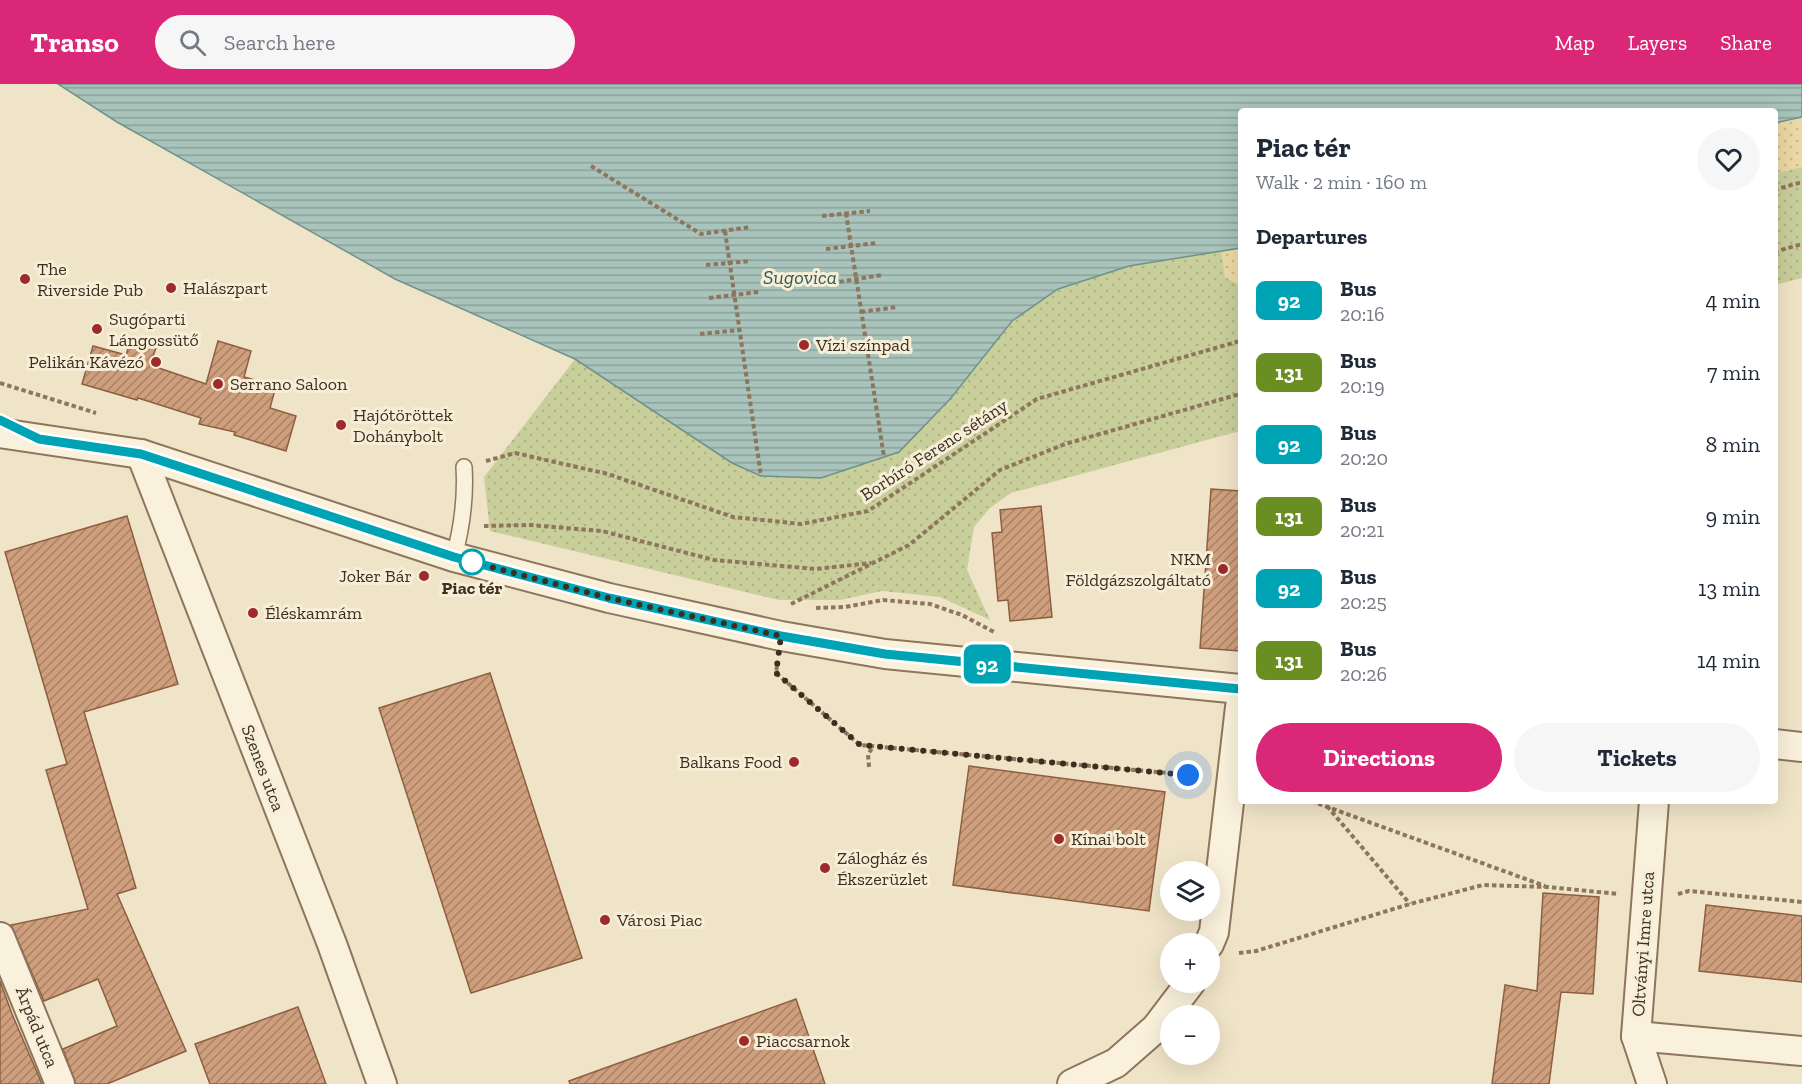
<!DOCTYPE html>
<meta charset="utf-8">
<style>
:root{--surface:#fff;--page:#f6f6f7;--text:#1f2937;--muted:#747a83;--accent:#db2777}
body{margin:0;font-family:"Zilla Slab",serif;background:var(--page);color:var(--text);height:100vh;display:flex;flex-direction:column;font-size:22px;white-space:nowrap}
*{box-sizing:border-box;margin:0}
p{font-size:20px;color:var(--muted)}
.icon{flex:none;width:33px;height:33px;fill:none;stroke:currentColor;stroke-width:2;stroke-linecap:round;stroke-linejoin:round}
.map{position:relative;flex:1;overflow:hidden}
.sheet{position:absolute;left:1238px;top:24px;width:540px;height:696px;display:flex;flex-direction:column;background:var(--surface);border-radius:6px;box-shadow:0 6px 24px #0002}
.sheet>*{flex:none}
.badge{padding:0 12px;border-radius:9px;font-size:21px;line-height:39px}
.fabs{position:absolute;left:1160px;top:777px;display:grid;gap:12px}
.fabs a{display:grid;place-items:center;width:60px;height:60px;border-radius:50%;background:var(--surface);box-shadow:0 6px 24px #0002;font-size:30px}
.you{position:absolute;width:30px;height:30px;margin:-15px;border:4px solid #fff;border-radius:50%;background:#1a73e8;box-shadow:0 0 0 9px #1a73e833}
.map>.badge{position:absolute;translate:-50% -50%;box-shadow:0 0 0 3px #fff}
h2{padding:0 18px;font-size:22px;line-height:54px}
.round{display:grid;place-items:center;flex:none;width:63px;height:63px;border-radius:32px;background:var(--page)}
.overview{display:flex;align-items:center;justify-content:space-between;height:102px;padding:0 18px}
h1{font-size:28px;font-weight:800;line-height:45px}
.primary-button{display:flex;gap:12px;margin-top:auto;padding:12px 18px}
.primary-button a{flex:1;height:69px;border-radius:36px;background:var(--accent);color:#fff;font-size:24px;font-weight:800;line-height:69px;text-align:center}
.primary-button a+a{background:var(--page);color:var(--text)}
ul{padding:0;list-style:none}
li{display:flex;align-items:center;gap:18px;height:72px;padding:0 18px}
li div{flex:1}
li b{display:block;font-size:22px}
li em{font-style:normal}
li .badge{min-width:66px;font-weight:700;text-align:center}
header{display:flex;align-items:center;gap:36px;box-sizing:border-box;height:84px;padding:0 30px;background:var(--accent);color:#fff}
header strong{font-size:28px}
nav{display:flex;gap:33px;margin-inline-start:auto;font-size:21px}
.search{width:420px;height:54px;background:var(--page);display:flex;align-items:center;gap:15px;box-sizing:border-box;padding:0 21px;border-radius:33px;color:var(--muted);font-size:22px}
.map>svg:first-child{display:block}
</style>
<header>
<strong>Transo</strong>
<div class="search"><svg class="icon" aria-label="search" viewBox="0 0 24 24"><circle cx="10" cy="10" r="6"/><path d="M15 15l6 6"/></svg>Search here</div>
<nav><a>Map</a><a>Layers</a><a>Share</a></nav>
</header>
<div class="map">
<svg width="1802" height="1000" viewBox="0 0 1802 1000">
<defs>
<pattern id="grass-dots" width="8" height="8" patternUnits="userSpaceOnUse" patternTransform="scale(1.5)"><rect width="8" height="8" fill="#c9cf9b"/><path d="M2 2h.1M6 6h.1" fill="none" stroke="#aeb285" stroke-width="1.8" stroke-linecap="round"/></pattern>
<pattern id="sand-dots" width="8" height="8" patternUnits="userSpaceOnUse" patternTransform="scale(1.5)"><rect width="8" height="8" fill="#ecd9a5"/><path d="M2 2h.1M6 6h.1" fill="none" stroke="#cbbb8e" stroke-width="1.8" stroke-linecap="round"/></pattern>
<pattern id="water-rules" width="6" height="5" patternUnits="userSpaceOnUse" patternTransform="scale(1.5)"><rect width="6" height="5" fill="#a9c4bc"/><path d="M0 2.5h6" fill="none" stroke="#8ba098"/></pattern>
<pattern id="building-hatch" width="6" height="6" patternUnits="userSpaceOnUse" patternTransform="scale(1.5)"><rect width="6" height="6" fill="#cf9f7d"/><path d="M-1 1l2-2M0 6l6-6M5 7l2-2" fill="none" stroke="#a98266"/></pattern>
</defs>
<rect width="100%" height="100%" fill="#f0e4c8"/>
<g fill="url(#grass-dots)">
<path d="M1802,33V194L1775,201L1774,39Z"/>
<path d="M1240,164V347L1011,409L990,424L974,443L967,486L990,536L940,513L882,507L840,516H779L490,447L484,393L575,275L732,379L884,373L899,368L951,314L1012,237L1058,205L1129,182Z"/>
</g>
<g fill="url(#sand-dots)">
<path d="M1802,33V83L1775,90V39Z"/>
<path d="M1240,164V201L1225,194L1221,167Z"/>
</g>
<path fill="url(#water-rules)" stroke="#6f938a" stroke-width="1.5" d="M58,0H1802V33L1775,39L1774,27H1240V164L1129,182L1058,205L1012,237L951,314L899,368L821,394L761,392L732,379L575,275L395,195L117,38Z"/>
<g fill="url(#building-hatch)" stroke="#8d5f41" stroke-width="1.5">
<path d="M132,252L157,261L150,281L206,300L218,257L251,267L244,293L276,302L270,324L296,332L286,367L234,351L235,348L199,340L201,334L138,314L137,316L82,300L93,262L126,271Z"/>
<path d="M1211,405L1240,407V567L1200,564Z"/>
<path d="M1041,422L1052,533L1010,537L1008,516L998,517L992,449L1002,448L1000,426Z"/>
<path d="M127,432L178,600L84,628L136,804L117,810L186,967L107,1000H76L63,965L117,942L98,895L44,917L11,841L88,825L46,686L67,680L5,468Z"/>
<path d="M490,589L582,874L471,909L379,624Z"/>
<path d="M969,682L1165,708L1149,827L953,801Z"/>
<path d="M1543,809L1599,813L1593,910L1561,908L1549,1000H1492L1505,901L1537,907Z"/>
<path d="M1706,821L1802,832V898L1699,887Z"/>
<path d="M0,897L12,930L42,1000H0Z"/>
<path d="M796,915L825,1000H570L569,997Z"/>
<path d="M298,923L326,1000H210L195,960Z"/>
</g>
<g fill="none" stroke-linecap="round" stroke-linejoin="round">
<g stroke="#8d765c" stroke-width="18">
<path id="service" d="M454,473C462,443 466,415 464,383"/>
</g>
<g stroke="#8d765c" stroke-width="32">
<g id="minor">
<path d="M0,349L141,370L454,473L609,514L781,552L885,570L1240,605"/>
<path d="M141,370L332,860L382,1000"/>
<path d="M1774,660L1802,663"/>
<path d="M0,853L60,1000"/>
<path d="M1209,860L1214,848L1240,623"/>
<path d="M1636,952L1802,967"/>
<path d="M1072,1000L1116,979L1156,944L1191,898"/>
<path d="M1652,1000L1636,952L1654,717"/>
</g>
</g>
<g stroke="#8d765c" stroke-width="4" stroke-dasharray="4.5 3" stroke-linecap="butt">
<path d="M591,82L701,150L751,143"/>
<path d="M1774,106L1802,98"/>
<path d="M846,129L884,373"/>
<path d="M822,132L870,127"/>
<path d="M725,147L761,392"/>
<path d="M826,165L877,159"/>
<path d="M1774,168L1802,160"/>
<path d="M706,181L751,177"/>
<path d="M832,199L882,191"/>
<path d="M709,214L759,208"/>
<path d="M861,228L897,223"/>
<path d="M700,250L740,246"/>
<path d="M0,299L96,329"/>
<path d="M486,377L515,369L608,390L733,433L801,440L868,427L1037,315L1240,257"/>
<path d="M484,442L530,441L602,447L714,476L816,485L871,479"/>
<path d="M791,520L909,461L1000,386L1065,360L1240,310"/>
<path d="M816,524L845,523L883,516L930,520L962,531L994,548"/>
<path d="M777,582L776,589L860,661L1201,692"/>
<path d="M869,683L868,670L873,663"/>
<path d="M1311,717L1545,802"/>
<path d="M1327,722L1410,820"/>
<path d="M1678,810L1689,807L1802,818"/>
<path d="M1239,869L1256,867L1410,820L1483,801L1548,803L1618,810"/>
</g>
<use href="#service" stroke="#faf1dc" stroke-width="15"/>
<use href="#minor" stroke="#faf1dc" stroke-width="28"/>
</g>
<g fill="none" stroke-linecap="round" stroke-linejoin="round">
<g stroke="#fff" stroke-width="14">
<path id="line" d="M0,336L39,355L141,370L454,473L609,514L781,552L885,570L1240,605"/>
</g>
<use href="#line" stroke="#00a3b4" stroke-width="9"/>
<path stroke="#3d2e20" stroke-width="6" stroke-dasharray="0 10.8" d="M472,478L609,514L781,552L776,589L860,661L1188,691"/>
</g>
<g fill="#9e2a2b" stroke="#f7eed8" stroke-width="2">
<circle cx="25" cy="195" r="6"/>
<circle cx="171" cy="204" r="6"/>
<circle cx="97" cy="245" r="6"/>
<circle cx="804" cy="261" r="6"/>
<circle cx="156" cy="278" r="6"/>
<circle cx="218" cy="300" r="6"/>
<circle cx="341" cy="341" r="6"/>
<circle cx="1223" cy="485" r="6"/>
<circle cx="424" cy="492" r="6"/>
<circle cx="253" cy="529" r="6"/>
<circle cx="794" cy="678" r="6"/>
<circle cx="1059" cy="755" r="6"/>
<circle cx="825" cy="784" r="6"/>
<circle cx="605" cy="836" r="6"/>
<circle cx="744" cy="957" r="6"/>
</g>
<circle fill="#fff" stroke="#00a3b4" stroke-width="3" cx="472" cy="478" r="12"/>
<g text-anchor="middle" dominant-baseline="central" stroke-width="6" stroke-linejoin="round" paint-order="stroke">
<g font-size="18" fill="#3d2e20" stroke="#f7eed8" text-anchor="start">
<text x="37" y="185">The<tspan x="37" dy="21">Riverside Pub</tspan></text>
<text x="183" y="204">Halászpart</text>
<text x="109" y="235">Sugóparti<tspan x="109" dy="21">Lángossütő</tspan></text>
<text x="816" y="261">Vízi színpad</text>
<text x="144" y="278" text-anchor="end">Pelikán Kávézó</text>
<text x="230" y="300">Serrano Saloon</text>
<text x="353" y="331">Hajótöröttek<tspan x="353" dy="21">Dohánybolt</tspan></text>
<text x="1211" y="475" text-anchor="end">NKM<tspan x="1211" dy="21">Földgázszolgáltató</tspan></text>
<text x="412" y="492" text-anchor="end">Joker Bár</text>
<text x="265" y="529">Éléskamrám</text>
<text x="782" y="678" text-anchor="end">Balkans Food</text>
<text x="1071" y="755">Kínai bolt</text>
<text x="837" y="774">Zálogház és<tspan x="837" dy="21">Ékszerüzlet</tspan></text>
<text x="617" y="836">Városi Piac</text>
<text x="756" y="957">Piaccsarnok</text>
</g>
<g font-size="18" fill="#3d2e20" stroke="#f7eed8">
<text transform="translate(934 366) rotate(-33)">Borbíró Ferenc sétány</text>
<text transform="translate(263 684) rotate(69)">Szenes utca</text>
<text transform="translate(1643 860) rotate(-86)">Oltványi Imre utca</text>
<text transform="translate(37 943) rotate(68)">Árpád utca</text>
</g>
<g font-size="18" font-weight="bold" fill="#3d2e20" stroke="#f7eed8">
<text x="472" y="504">Piac tér</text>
</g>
<g font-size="20" font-style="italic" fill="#2f5d5a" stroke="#f7eed8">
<text x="800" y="193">Sugovica</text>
</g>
</g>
</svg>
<div class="fabs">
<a><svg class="icon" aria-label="layers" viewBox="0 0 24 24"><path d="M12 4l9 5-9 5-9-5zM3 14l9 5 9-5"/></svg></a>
<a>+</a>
<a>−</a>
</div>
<div class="you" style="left:1188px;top:691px"></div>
<b class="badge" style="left:987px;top:580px;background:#00a3b4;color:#fff">92</b>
<section class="sheet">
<div class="overview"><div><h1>Piac tér</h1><p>Walk · 2 min · 160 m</p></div><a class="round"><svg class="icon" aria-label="heart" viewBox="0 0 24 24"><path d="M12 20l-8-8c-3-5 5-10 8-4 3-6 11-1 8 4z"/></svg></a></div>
<h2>Departures</h2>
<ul>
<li><span class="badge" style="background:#00a3b4;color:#fff">92</span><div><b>Bus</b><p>20:16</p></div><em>4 min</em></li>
<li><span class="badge" style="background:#6b8e23;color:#fff">131</span><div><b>Bus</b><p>20:19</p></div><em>7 min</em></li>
<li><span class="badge" style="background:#00a3b4;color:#fff">92</span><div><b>Bus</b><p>20:20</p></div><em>8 min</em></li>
<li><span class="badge" style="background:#6b8e23;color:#fff">131</span><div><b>Bus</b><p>20:21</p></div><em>9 min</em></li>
<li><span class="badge" style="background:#00a3b4;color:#fff">92</span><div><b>Bus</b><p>20:25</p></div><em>13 min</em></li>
<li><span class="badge" style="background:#6b8e23;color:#fff">131</span><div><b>Bus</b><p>20:26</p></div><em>14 min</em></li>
</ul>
<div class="primary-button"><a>Directions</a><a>Tickets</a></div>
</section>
</div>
